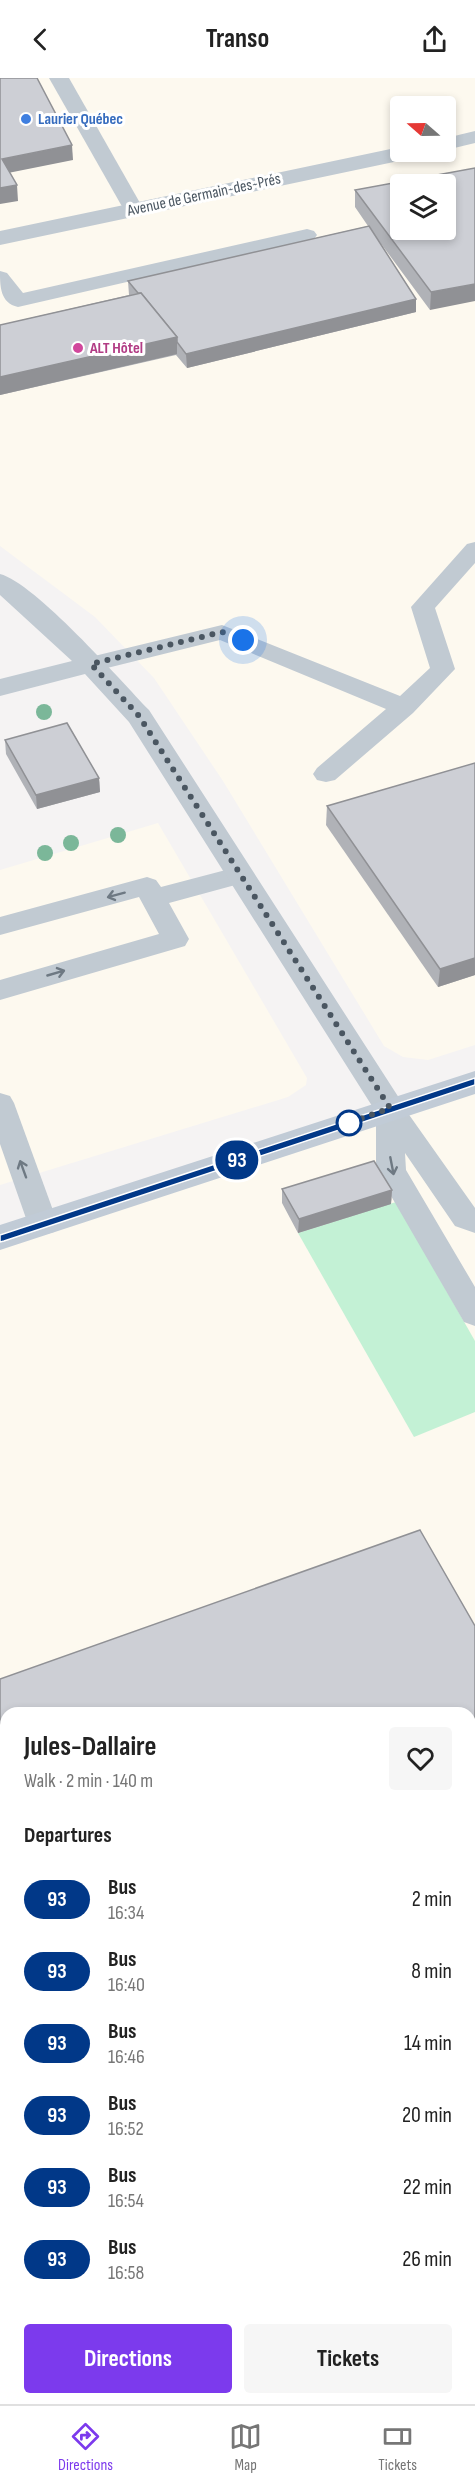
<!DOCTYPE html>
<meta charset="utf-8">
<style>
:root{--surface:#fff;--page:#f6f6f6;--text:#222;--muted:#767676;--line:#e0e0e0;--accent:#7c3aed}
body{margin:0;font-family:"Sofia Sans Condensed",sans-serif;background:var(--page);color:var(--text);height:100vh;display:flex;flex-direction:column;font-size:22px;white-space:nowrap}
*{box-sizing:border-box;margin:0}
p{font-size:20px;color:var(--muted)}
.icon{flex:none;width:33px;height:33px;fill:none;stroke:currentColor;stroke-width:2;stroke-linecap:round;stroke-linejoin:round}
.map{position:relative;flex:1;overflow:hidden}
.details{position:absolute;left:0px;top:1629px;width:476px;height:698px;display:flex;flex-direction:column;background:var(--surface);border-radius:18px 18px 0 0;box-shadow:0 3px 9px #0003}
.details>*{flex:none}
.badge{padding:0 12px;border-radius:20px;font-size:21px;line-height:39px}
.needle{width:39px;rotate:290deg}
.controls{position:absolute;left:390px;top:18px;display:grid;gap:12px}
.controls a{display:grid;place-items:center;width:66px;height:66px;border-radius:6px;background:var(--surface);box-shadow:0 3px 9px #0003;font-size:30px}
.you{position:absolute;width:30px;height:30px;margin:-15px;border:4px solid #fff;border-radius:50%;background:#1a73e8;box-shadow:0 0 0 9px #1a73e833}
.map>.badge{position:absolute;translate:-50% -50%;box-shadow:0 0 0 3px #fff}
h2{padding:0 24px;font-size:22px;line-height:54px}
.round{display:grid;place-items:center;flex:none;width:63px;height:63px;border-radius:6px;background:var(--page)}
.head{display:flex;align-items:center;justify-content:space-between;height:102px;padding:0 24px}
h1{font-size:28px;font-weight:700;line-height:45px}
.cta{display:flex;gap:12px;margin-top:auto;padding:12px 24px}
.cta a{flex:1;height:69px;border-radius:6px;background:var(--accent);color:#fff;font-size:24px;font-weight:700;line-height:69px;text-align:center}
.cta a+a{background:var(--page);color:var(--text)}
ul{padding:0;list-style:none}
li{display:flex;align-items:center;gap:18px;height:72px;padding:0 24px}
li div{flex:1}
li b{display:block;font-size:22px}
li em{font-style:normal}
li .badge{min-width:66px;font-weight:700;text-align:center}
header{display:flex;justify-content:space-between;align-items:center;height:78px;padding:0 24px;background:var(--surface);font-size:27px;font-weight:700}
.tabs{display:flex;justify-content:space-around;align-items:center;height:84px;border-top:2px solid var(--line);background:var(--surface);font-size:16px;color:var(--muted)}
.tabs a{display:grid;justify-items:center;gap:3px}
.tabs .on{color:var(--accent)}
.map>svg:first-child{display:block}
</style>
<header><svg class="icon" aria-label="back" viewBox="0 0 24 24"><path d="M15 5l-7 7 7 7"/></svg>Transo<svg class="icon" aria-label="share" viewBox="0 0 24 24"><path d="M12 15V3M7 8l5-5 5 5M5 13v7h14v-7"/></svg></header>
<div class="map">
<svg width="475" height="2326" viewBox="0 0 475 2326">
<rect width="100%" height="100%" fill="#f5f3f3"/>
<g fill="#fdf9ef" fill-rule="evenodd">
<path d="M0,0H475V967L428,982L403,979L384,968L223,703L154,600L95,539L0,468ZM400,28H446V74H400ZM400,106H446V152H400Z"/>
<path d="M158,745L307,1000L306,1007L288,1019L0,1107V792Z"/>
<path d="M475,1004V2326H0V1160ZM6,1635H470V2320H6Z"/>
</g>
<path fill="#c3f1d5" d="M396,1124L475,1263V1334L414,1359L298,1155Z"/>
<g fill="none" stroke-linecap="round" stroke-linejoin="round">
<g fill="#c1cad2" fill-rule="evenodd">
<path d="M49,0H69L144,132L141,136H127L124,132Z"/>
<path d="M307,151L314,153L317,157L314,161L18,229C0,225 0,208 0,193L7,195L23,215Z"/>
<path d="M475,464V485L435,530L455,591L413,635L335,702L326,704L317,702L313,696L317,690L386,631L220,562L91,594L82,591L79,586L82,581L222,547L400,618L430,590L411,529L467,466Z"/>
<path d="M241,788L250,791L254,797L250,803L169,825L189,861L185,868L0,922V902L159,856L139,819L0,857V839L147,799L156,802L161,809Z"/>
<path d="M0,1015L10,1018L14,1025L58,1146L54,1154L43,1157L32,1154L28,1146L0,1066Z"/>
<path d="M390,1021L400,1024L475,1130V1155L455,1148L405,1075L406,1092L475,1209V1248L464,1244L376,1092V1031L380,1024Z"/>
</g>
<g fill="#c1cad2" fill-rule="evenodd">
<path d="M475,53V65L446,72V60Z"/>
<path d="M400,69V74H419L416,79L408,81L0,167V153Z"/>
<path d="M0,496C35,505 120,602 149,632L401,1023L406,1031L401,1039L390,1042L379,1039L129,644L85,596L0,618V601L72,583L0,517Z"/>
</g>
<path fill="#c1cbd6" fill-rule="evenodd" d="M475,993V1016L0,1172V1147Z"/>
</g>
<g fill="#7bb799">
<circle cx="44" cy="634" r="8"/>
<circle cx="118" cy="757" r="8"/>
<circle cx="71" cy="765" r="8"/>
<circle cx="45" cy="775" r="8"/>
</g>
<g fill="#b0b2b7">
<path d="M475,90L430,232L379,163L416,221V234L187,290L176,277L0,317V247L129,217L128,203L368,148L355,129V112Z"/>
<path d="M5,662L99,700L100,714L37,731L6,676Z"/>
<path d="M475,685V897L438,909L326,747L327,728Z"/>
<path d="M282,1111L392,1112L391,1126L298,1155L282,1125Z"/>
</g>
<g fill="#909195">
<path d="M72,67L73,82L3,96L2,81Z"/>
<path d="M17,107L18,123L0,126V110Z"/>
<path d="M475,206V223L430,232L431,214Z"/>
<path d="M416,221V234L187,290L186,276Z"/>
<path d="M177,259V276L0,317V299Z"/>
<path d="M99,700L100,714L37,731L36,717Z"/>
<path d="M475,880V897L438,909L440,891Z"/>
<path d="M392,1112L391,1126L298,1155L299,1141Z"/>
<path d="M475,1682V1696L470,1698V1684Z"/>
<path d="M6,1860V1874L0,1877V1862Z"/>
</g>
<g fill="#cdcfd5" stroke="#909195" stroke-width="1.5" fill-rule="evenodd">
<path d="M0,0H37L72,67L2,81L17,107L0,110Z"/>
<path d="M475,90V206L431,214L355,112ZM400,106H446V152H400Z"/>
<path d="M369,148L416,221L186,276L177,264V259L141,215H138L128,203Z"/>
<path d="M141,215L177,259L0,299V247Z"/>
<path d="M67,645L99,700L36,717L5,662Z"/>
<path d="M475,685V880L440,891L327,728Z"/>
<path d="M374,1083L392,1112L299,1141L282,1111Z"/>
<path d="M420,1452L475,1548V1682L470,1684V1635H6V1860L0,1862V1601Z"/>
</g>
<defs><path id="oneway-shaft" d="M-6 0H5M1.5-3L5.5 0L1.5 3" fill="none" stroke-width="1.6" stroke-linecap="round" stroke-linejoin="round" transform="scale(1.5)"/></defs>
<g stroke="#6e7983">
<use href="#oneway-shaft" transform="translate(116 817) rotate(165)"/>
<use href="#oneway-shaft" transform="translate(56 895) rotate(-16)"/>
<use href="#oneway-shaft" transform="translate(392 1088) rotate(79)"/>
<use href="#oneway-shaft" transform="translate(23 1091) rotate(-110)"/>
</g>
<path fill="#013888" stroke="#fff" stroke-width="1.5" d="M475,1000V1007L4,1163L0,1164V1157Z"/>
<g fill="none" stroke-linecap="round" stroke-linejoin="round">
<path stroke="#4a5661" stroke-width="6" stroke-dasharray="0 10.8" d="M243,562L222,554L91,586L139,638L390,1030L349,1045"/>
</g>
<circle fill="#3f7fe0" stroke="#fff" stroke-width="2" cx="26" cy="41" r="6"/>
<circle fill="#d1479c" stroke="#fff" stroke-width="2" cx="78" cy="270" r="6"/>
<circle fill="#fff" stroke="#013888" stroke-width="3" cx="349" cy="1045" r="12"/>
<g text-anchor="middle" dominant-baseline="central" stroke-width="6" stroke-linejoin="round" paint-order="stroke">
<g font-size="16" font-weight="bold" fill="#366cbe" stroke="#fff" text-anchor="start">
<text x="38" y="41">Laurier Québec</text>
</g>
<g font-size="16" fill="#4a5661" stroke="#fff">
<text transform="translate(204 117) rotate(-12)">Avenue de Germain-des-Prés</text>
</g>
<g font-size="16" font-weight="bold" fill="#b23c85" stroke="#fff" text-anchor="start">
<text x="90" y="270">ALT Hôtel</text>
</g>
</g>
</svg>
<div class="controls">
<a><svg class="needle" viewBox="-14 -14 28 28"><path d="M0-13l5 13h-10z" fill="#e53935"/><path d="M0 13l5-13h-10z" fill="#767676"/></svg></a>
<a><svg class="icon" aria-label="layers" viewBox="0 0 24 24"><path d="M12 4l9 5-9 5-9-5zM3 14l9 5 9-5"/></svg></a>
</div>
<div class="you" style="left:243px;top:562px"></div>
<b class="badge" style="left:237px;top:1082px;background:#013888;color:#fff">93</b>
<section class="details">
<div class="head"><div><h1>Jules-Dallaire</h1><p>Walk · 2 min · 140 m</p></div><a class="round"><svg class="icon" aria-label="heart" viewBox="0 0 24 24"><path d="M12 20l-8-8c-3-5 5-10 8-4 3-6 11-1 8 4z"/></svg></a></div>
<h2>Departures</h2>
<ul>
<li><span class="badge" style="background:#013888;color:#fff">93</span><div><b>Bus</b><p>16:34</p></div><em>2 min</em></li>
<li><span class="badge" style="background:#013888;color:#fff">93</span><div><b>Bus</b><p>16:40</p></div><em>8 min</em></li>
<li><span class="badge" style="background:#013888;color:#fff">93</span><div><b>Bus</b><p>16:46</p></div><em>14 min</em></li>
<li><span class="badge" style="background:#013888;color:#fff">93</span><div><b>Bus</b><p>16:52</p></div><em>20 min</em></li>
<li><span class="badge" style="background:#013888;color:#fff">93</span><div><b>Bus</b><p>16:54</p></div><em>22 min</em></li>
<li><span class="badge" style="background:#013888;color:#fff">93</span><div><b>Bus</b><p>16:58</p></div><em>26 min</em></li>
</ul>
<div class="cta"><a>Directions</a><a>Tickets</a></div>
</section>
</div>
<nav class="tabs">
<a class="on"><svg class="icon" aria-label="directions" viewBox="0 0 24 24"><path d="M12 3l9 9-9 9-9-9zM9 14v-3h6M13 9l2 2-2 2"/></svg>Directions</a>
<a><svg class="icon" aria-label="map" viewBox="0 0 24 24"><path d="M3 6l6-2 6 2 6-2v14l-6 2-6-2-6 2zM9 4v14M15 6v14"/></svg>Map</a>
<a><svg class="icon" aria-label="tickets" viewBox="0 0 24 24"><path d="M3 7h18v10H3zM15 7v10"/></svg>Tickets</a>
</nav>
